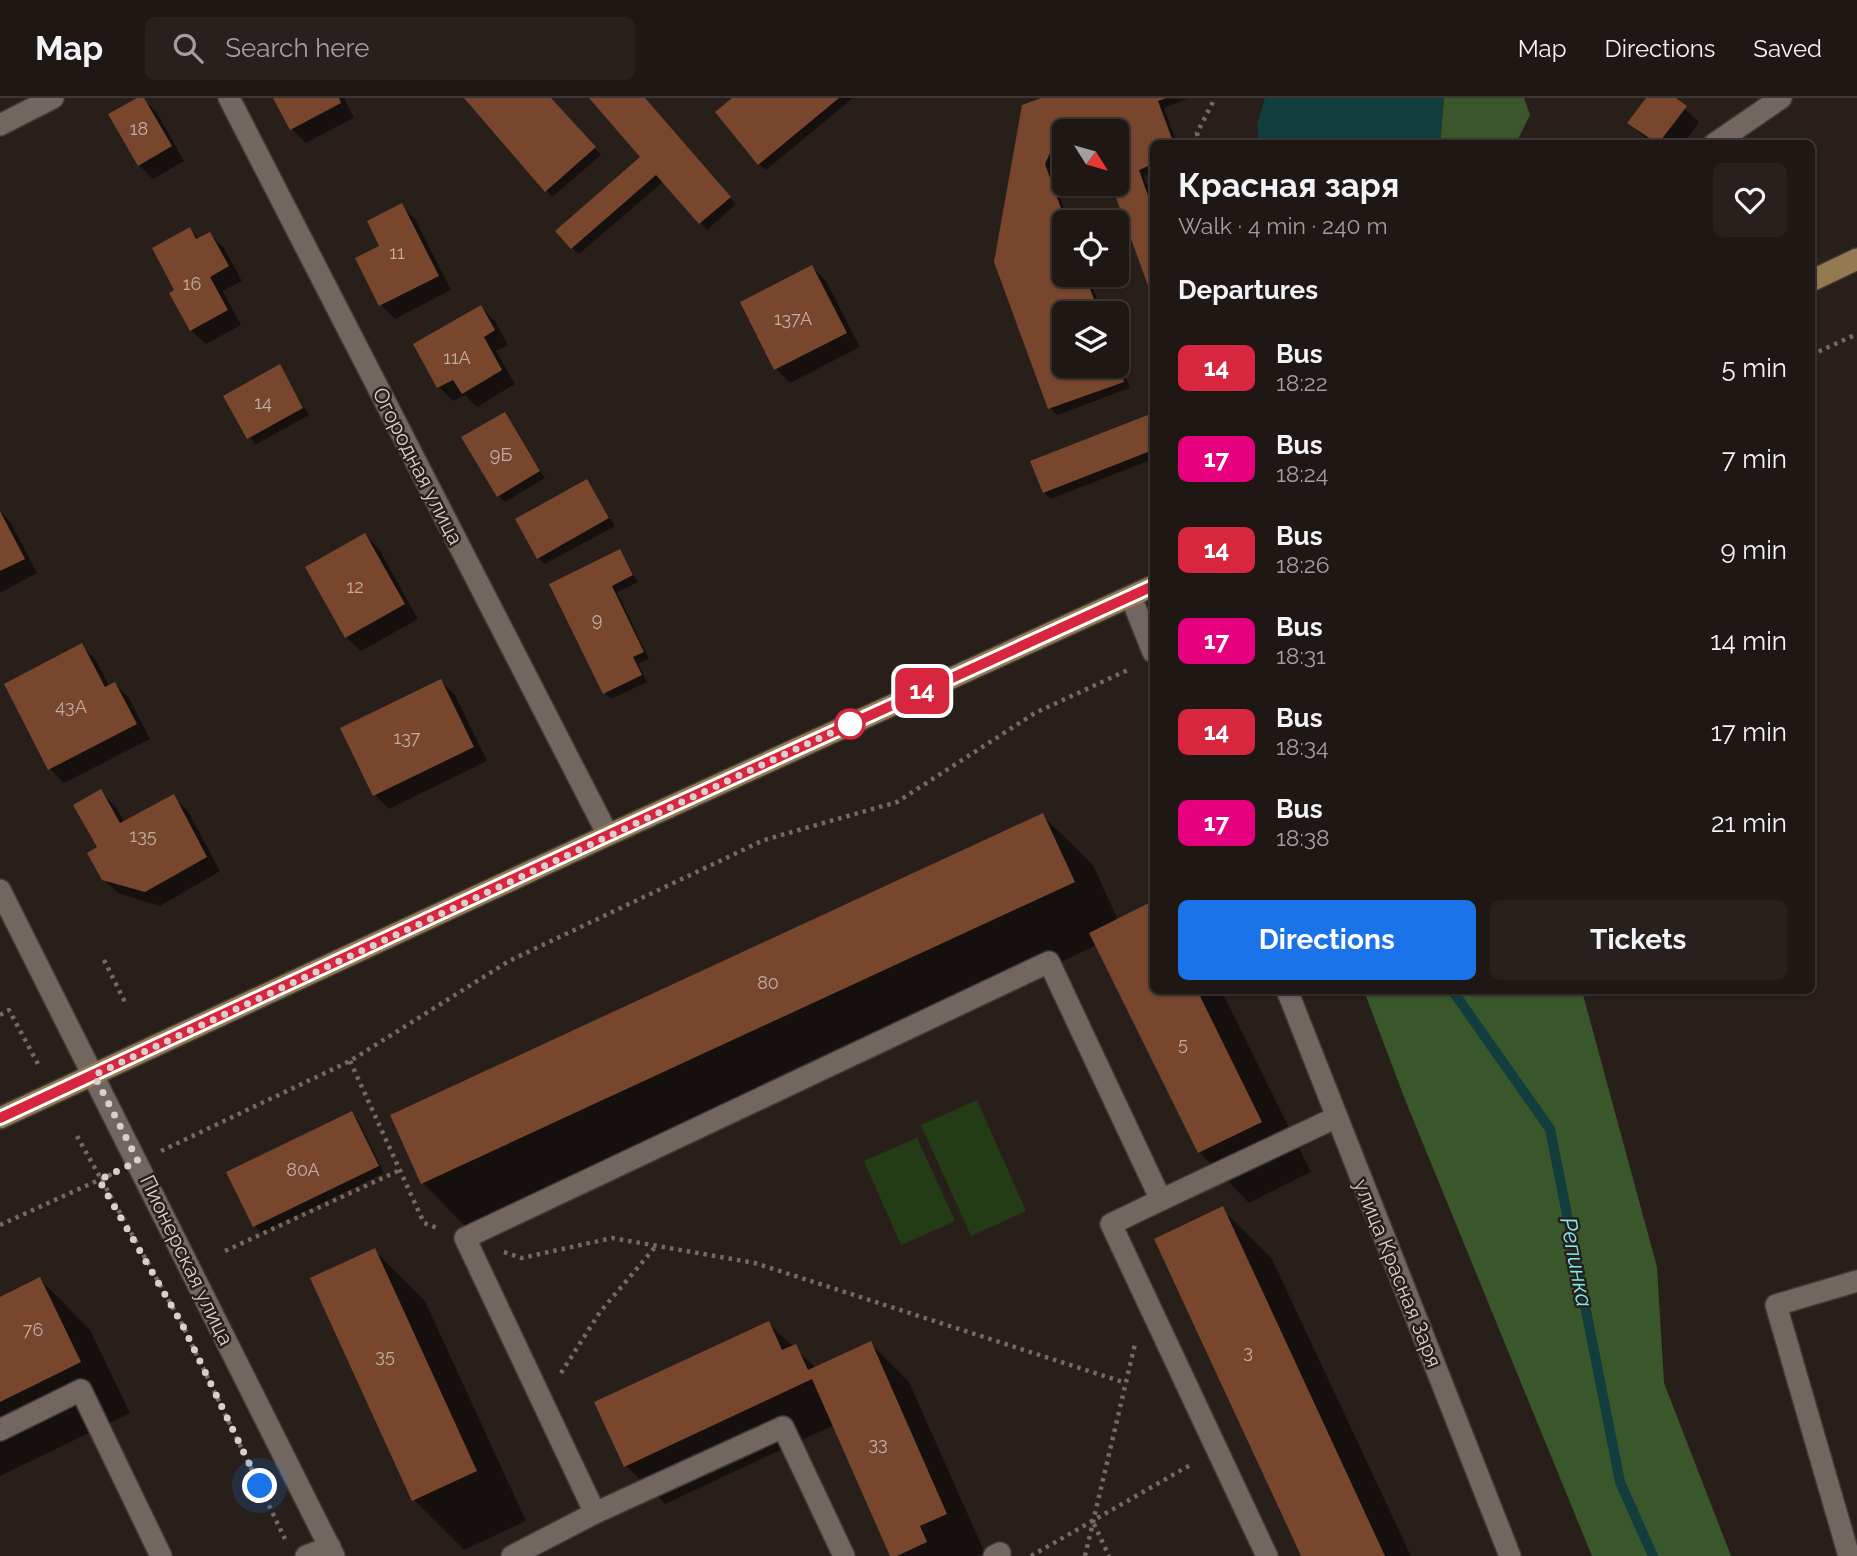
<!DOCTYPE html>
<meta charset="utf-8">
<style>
:root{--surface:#1f1714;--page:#27201d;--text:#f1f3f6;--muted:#a19fa0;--line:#3c3634;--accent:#1a73e8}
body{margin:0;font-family:Raleway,sans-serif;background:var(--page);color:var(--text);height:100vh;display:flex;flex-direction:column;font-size:26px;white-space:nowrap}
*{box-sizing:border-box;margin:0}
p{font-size:23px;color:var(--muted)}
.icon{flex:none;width:38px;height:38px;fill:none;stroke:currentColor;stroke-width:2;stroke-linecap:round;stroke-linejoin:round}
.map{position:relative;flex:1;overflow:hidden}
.sheet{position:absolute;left:1150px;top:42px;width:665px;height:854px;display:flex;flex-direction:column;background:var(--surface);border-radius:10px;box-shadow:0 2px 5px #0004,0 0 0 2px var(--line)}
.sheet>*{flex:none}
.badge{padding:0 14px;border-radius:10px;font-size:24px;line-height:46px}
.needle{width:46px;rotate:127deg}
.tools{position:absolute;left:1052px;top:21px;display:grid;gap:14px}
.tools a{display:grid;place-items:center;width:77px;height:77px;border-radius:10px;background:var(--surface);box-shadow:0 2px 5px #0004,0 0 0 2px var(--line);font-size:35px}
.you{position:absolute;width:35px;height:35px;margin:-18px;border:5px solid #fff;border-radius:50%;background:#1a73e8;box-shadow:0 0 0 10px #1a73e833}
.map>.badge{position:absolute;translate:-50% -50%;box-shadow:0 0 0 4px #fff}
h2{padding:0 28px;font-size:26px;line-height:63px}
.round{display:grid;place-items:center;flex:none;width:74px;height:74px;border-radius:10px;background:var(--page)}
.head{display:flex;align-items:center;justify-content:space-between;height:119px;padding:0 28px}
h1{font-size:33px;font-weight:700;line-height:52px}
.primary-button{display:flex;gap:14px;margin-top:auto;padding:14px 28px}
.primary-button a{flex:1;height:80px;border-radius:10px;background:var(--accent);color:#fff;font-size:28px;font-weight:700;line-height:80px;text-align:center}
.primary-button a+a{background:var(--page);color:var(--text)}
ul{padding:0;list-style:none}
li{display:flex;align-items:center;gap:21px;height:91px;padding:0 28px}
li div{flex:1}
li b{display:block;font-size:26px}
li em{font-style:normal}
li .badge{min-width:77px;font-weight:700;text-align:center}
header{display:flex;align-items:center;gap:42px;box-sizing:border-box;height:98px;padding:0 35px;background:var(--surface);border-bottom:2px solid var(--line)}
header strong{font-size:33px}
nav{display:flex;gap:38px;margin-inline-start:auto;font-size:24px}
.search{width:490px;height:63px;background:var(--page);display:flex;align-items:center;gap:18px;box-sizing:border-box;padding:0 24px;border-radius:10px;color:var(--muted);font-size:26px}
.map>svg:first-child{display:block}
</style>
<header>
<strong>Map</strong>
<div class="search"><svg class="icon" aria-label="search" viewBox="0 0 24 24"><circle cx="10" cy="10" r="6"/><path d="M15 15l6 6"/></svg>Search here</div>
<nav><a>Map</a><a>Directions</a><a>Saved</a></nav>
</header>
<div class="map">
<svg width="1857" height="1458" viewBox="0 0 1857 1458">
<rect width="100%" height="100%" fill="#291f1a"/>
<g fill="#243c16">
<path d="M977,1002L1026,1113L971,1138L921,1027Z"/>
<path d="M917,1040L955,1123L901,1147L864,1063Z"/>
</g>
<g fill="#3a572b">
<path d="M1444,0H1524L1530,17L1516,45L1440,46Z"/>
<path d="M1364,893H1582L1657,1169L1664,1285L1731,1458H1592L1406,1004Z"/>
</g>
<path fill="#123d3d" d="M1265,0H1444L1440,45H1259L1257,26Z"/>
<g fill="#0007">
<path d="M140,0L156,13L184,63L153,81L139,67Z"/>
<path d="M275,0H344L354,20L306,45L292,31Z"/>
<path d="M466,0H549L601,57L552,99Z"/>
<path d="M592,0H644L736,106L707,132L664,83L579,156L572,150L643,59Z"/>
<path d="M735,0H853L766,72L759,66Z"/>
<path d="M1046,0L1187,1L1164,10L1177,46H1153V75L1144,78L1153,104V197L1113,86H1116V33H1064V49L1050,74L1069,124H1064V177H1088L1102,215H1064V268H1116V254L1130,290L1057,317L1050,310L996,164Z"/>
<path d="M1648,0H1673L1699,24L1683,46H1652L1629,25Z"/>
<path d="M401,107L415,121L451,192L395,221L381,207L382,149Z"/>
<path d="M190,131L200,142L210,136L224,150L242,183L223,193L241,227L206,246L191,232L177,192Z"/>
<path d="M812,169L826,183L860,249L790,285L776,271L742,205Z"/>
<path d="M481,209L495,223L508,247L496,253L515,286L477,309L465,297L453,303L439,289Z"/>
<path d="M279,269L309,317L255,347L225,298Z"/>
<path d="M504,316L545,380L505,404L498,397Z"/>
<path d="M1153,317V361L1051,401L1044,394L1032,364Z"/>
<path d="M587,383L615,428L545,466L538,460Z"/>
<path d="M0,413L11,425L37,475L0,495Z"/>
<path d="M365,437L379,451L418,521L361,553L346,539Z"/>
<path d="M620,453L638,484L617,494L649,561L638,566L647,584L611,601L605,595L551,487Z"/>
<path d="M81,547L95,561L110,589L115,586L129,600L150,641L64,685L50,671L6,587Z"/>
<path d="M441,583L455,597L487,663L389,711L375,697Z"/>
<path d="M101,694L115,708L125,725L173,698L187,712L220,773L160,808L118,795L103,781L99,750Z"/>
<path d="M1042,717L1093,767L1118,822L1153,806V892H1221L1311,1074L1249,1105L1199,1054L1097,847L473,1136L423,1085L392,1018Z"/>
<path d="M352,1015L358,1022L384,1075L261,1135L255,1128L229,1075Z"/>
<path d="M1222,1111L1272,1161L1411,1458H1303Z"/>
<path d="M374,1152L425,1203L526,1423L464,1452L414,1402Z"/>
<path d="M40,1181L90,1232L130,1315L0,1378V1200Z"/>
<path d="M768,1225L816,1270L870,1245L909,1284L985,1455L977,1458H892L834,1327L665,1406L626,1368Z"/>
</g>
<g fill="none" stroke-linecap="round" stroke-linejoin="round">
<path stroke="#123d3d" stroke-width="10" d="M1452,892L1550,1031L1620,1384L1653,1458"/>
</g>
<g fill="#77462d">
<path d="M137,0H144L172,48L138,68L108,16Z"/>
<path d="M273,0H339L341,5L290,32Z"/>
<path d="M464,0H551L596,49L545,94Z"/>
<path d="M589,0H645L731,99L699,126L656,77L571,151L555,133L640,59Z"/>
<path d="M732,0H839L758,67L715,14Z"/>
<path d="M1041,0H1166L1158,3L1174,46H1153V66L1139,72L1153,112V201L1111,86H1116V33H1064V41L1055,44L1045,66L1066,124L1064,177H1085L1099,215H1064V268H1118L1124,284L1048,311L994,164L1022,7Z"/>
<path d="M1646,0H1676L1687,8L1658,46L1627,25Z"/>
<path d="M402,105L439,178L379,208L355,160L379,148L367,123Z"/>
<path d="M190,129L196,141L210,134L229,168L210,179L228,212L190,233L169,195L174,192L152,150Z"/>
<path d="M812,167L847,235L774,272L740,204Z"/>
<path d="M481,207L495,232L484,239L502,272L462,296L453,282L437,290L413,246Z"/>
<path d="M280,266L303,310L247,341L223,298Z"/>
<path d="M505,314L540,373L497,399L461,339Z"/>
<path d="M1153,315V352L1043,395L1030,363Z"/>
<path d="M587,381L609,420L537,461L515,421Z"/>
<path d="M0,413L25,461L0,473Z"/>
<path d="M365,435L405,506L345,540L305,469Z"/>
<path d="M620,451L633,477L612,488L644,554L633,559L642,577L603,596L549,486Z"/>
<path d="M82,545L105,589L115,584L137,626L48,672L4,586Z"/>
<path d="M441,581L474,649L373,698L340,630Z"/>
<path d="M101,691L120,725L174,696L207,759L145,794L102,782L87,755L97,749L73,707Z"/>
<path d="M1043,715L1075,784L421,1086L390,1017Z"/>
<path d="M1153,803V892H1197L1262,1024L1198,1055L1089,835Z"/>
<path d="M352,1013L379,1068L253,1129L226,1074Z"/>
<path d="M1223,1108L1385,1458H1301L1284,1421L1154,1141Z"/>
<path d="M375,1150L477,1373L412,1403L310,1180Z"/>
<path d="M40,1179L81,1264L0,1304V1199Z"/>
<path d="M769,1223L782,1252L796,1246L808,1272L871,1243L947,1416L920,1428L927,1444L897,1458H890L812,1281L624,1369L594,1304Z"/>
</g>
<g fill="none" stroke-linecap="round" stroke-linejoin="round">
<g stroke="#413935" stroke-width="24">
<g id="minor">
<path d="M229,0L608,737"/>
<path d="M0,27L53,0"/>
<path d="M1714,46L1781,0"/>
<path d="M1131,499L1153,554"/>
<path d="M0,792L334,1458"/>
<path d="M1287,892L1510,1458"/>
<path d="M1161,1102L1111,1126L1267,1458"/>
<path d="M0,1332L81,1292L161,1458"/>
<path d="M595,1415L465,1140L1049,864L1161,1102L1337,1019"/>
<path d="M306,1458L330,1449"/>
<path d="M512,1458L595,1415L783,1329L844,1458"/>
<path d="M994,1458L1000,1455"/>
<path d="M1849,1458L1776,1207L1857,1183"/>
</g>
</g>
<g stroke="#413935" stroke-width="24">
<g id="major">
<path d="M1811,183L1857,161"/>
<path d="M0,1020L608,737L1153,488"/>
</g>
</g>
<g stroke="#736a66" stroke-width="4.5" stroke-dasharray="3.5 5" stroke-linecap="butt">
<path d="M1200,46L1197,35L1215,0"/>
<path d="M1811,257L1857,236"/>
<path d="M104,862L126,906"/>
<path d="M0,917L9,912L38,966"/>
<path d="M350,963L424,1125L440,1131"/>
<path d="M77,1038L182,1226L285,1441"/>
<path d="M161,1053L350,963L509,863L764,742L897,704L1035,615L1130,571"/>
<path d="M0,1127L112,1076"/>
<path d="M225,1153L400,1072"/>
<path d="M504,1154L522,1160L612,1140L755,1165L1126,1285"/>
<path d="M561,1275L600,1214L656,1148"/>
<path d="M1094,1426L1109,1458"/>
<path d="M1031,1458L1192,1366"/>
<path d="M1085,1458L1135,1246"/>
</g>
<use href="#minor" stroke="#726660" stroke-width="21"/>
<use href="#major" stroke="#947a50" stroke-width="21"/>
</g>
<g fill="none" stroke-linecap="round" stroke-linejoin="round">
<g stroke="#fff" stroke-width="16">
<path id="line" d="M0,1020L608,737L1153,488"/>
</g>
<use href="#line" stroke="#d7263d" stroke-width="10"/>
<path stroke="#d7d0cd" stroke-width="7" stroke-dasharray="0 12.6" d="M260,1388L182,1226L99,1082L138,1063L94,977L850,626"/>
</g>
<circle fill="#fff" stroke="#d7263d" stroke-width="3.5" cx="850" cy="626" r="14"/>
<g text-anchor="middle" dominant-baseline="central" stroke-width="5" stroke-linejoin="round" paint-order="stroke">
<g font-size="18" fill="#bfaea5">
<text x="139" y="30">18</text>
<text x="397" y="154">11</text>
<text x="192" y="185">16</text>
<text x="793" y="220">137А</text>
<text x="457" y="259">11А</text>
<text x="263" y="304">14</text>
<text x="501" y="356">9Б</text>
<text x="355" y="488">12</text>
<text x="597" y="521">9</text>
<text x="71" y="608">43А</text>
<text x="407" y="639">137</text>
<text x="143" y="737">135</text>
<text x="768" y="884">80</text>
<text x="1183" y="945">5</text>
<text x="303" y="1071">80А</text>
<text x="33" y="1231">76</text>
<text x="1248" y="1253">3</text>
<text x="385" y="1257">35</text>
<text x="878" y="1345">33</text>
</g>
<g font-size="21" fill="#d7d0cd" stroke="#291f1a">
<text transform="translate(418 368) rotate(63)">Огородная улица</text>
<text transform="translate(187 1162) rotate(64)">Пионерская улица</text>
<text transform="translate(1398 1175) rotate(68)">улица Красная Заря</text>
</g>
<g font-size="23" font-style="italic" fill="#77edee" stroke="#291f1a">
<text transform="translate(1577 1164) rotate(79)">Репинка</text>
</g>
</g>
</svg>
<div class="tools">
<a><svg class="needle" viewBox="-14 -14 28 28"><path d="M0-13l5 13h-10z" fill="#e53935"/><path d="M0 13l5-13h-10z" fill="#a19fa0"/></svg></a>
<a><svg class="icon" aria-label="locate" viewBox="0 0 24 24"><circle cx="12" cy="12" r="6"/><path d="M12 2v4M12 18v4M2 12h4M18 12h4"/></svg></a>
<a><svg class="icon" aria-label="layers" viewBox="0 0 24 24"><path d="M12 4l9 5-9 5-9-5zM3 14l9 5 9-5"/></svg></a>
</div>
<div class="you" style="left:260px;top:1388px"></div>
<b class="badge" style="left:922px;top:593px;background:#d7263d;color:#fff">14</b>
<section class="sheet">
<div class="head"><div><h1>Красная заря</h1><p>Walk · 4 min · 240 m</p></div><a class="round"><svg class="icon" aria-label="heart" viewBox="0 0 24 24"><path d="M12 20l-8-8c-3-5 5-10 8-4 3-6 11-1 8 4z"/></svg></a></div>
<h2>Departures</h2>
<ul>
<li><span class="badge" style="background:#d7263d;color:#fff">14</span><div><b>Bus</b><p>18:22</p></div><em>5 min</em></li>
<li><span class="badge" style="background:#e6007e;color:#fff">17</span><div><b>Bus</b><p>18:24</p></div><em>7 min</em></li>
<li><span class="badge" style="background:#d7263d;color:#fff">14</span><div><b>Bus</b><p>18:26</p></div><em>9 min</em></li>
<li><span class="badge" style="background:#e6007e;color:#fff">17</span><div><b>Bus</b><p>18:31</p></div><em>14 min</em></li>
<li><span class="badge" style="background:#d7263d;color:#fff">14</span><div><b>Bus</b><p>18:34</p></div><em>17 min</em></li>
<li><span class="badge" style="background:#e6007e;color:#fff">17</span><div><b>Bus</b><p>18:38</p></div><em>21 min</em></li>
</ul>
<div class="primary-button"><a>Directions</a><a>Tickets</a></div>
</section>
</div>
